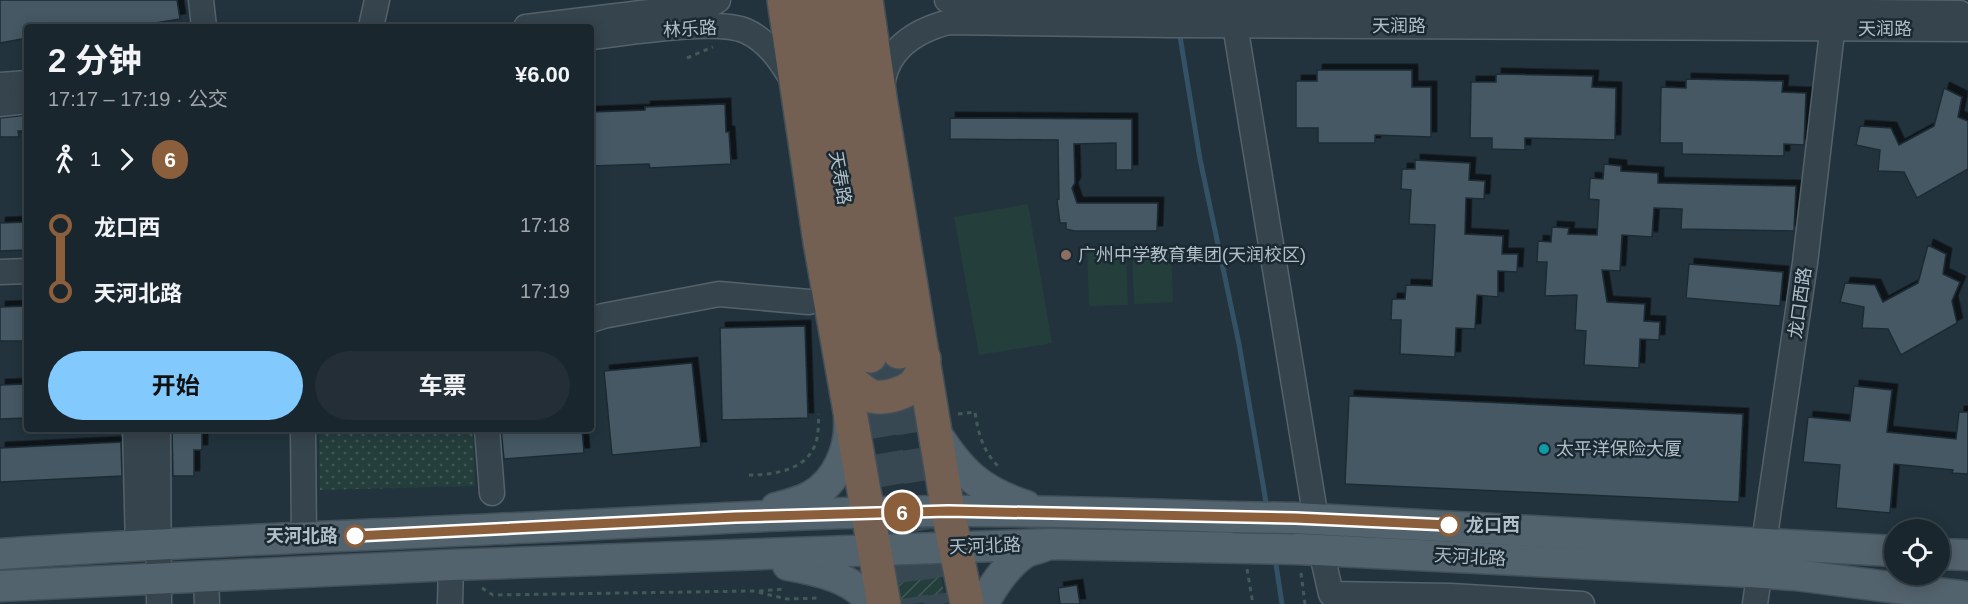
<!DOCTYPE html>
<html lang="zh">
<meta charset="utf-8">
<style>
:root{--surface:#1a262e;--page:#232e36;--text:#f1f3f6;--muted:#9fa5aa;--line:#38434a;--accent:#82cafd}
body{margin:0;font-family:Arial,"Noto Sans SC",sans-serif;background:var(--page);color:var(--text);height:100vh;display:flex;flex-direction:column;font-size:22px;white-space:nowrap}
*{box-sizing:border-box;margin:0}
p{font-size:20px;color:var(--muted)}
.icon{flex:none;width:33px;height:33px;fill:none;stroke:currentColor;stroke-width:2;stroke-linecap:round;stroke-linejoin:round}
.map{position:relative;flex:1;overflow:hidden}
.drawer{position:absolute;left:24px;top:24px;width:570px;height:408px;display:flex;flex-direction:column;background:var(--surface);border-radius:6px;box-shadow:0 3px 15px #0003,0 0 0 2px var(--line)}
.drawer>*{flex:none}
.badge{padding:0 12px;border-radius:20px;font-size:21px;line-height:39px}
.tools{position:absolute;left:1884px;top:519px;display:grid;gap:12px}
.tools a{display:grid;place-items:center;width:66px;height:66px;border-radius:50%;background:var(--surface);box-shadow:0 3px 15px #0003,0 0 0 2px var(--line);font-size:30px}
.map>.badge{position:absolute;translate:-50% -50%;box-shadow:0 0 0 3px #fff}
.legs{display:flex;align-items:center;gap:9px;height:66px;padding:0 24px;font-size:20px}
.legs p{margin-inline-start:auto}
.overview{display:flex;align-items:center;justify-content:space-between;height:102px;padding:0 24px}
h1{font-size:33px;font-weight:700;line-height:45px}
.cta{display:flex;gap:12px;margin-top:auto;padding:12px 24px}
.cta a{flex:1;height:69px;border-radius:36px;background:var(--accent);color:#111;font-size:24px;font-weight:700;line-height:69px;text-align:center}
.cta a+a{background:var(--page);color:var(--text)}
ul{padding:0 24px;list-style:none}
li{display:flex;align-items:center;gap:21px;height:66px;font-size:22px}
li i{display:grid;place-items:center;width:9px;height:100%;margin:0 8px;background:currentColor}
li i::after{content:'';width:15px;height:15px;margin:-8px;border:4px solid;border-radius:50%;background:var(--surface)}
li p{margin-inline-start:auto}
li:first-child i{background:linear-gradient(#0000 50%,currentColor 0)}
li:last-child i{background:linear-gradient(currentColor 50%,#0000 0)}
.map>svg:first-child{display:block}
</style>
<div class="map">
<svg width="1968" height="604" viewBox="0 0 1968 604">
<defs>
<pattern id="park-dots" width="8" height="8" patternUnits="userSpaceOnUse" patternTransform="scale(1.5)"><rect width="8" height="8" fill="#243e3c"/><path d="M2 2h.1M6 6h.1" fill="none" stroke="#415857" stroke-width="1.8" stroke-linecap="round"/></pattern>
<pattern id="garden-furrows" width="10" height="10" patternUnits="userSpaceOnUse" patternTransform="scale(1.5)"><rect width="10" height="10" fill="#243e3c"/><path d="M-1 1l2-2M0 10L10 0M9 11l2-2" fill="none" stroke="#415857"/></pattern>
<filter id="shadow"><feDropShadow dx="5.5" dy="-5.5" stdDeviation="0" flood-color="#0009"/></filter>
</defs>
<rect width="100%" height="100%" fill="#22333d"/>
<g fill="#243e3c">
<path d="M1028,204L1052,343L979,355L954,217Z"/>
<path d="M1171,246L1173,302L1134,304L1132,248Z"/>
<path d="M1126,249L1128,305L1089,306L1087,250Z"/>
</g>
<path fill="url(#park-dots)" d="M319,429H473L475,486L320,490Z"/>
<path fill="url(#garden-furrows)" d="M932,571L941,577L946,604H898L895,581L903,576Z"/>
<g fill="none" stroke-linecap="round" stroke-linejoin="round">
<g stroke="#345265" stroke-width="5">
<path d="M1179,30L1200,159L1239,344L1267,508"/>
<path d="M1275,558L1282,604"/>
</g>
</g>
<g fill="#455963" stroke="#1d2b34" stroke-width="1.5" filter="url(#shadow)">
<path d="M0,0H177L180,19L143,25V27H27V38L0,43Z"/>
<path d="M1317,70H1412V87H1431V137L1375,135V143H1318V128H1296V81H1317Z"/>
<path d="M1496,74L1593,76L1592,87L1616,88L1615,140L1525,138V150L1492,149V138H1470L1471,82H1496Z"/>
<path d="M1686,79L1783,81L1782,92L1806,93L1804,145L1784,144V156L1682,154V143H1660L1661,87L1686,88Z"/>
<path d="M1944,88L1962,97L1958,117L1968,121V169L1917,198L1904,172L1878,171L1880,150L1856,145L1860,126L1891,128L1899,145L1934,126Z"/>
<path d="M725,104L726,132H729L731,164L650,168L649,164L591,166V112L645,110V107Z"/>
<path d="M27,115V131H18L19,137H0V118Z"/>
<path d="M950,118L1132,119V170H1116V143L1074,144L1075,183L1072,188L1077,203H1158L1157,231H1074L1066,229V223H1060L1057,200L1059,199L1058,140L950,139Z"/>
<path d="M1415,160L1470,163L1469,180L1485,181L1484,199L1466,198L1465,234L1503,236L1502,254H1518L1517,272L1498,271V297L1477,295L1475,329L1456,328L1455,357L1400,354L1401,320H1391L1392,299H1405L1406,285L1432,286L1435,225L1409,224L1411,190L1401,189L1402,169H1415Z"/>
<path d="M1604,164L1621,166V171L1658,173V183L1796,186L1794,231L1681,229L1682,209L1654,208L1652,237L1622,235L1620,271L1602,270L1607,302L1645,304L1644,321L1660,322L1659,340L1640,339L1639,368L1584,365L1586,331L1575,330L1577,295L1545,296L1547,262H1537L1538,241L1551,242L1552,227L1569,228L1568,234L1597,235L1599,200L1589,199L1590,178L1603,179Z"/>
<path d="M27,222V250L0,251V223Z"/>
<path d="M1928,245L1946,254L1943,274L1960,282L1952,301L1957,323L1901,355L1888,329L1862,328L1864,307L1840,302L1845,283L1875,285L1883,302L1918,283Z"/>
<path d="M1689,264L1783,272L1780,306L1686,298Z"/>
<path d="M27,306V341H0V307Z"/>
<path d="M805,326L808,418L722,420L720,328Z"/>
<path d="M692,363L701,447L612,455L604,371Z"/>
<path d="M27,384V418L0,419V385Z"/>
<path d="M1854,386L1892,390L1887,432L1956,439L1959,412H1968V474L1952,473L1953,470L1894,464L1890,513L1836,508L1840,465L1803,462L1808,417L1850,421Z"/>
<path d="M1349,396L1743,414L1739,502L1345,484Z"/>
<path d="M172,429H202V450H194V476H173Z"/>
<path d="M501,429H582L584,453L504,459Z"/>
<path d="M121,442L122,476L0,482V448Z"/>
<path d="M1077,585L1080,604H1060L1058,588Z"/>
</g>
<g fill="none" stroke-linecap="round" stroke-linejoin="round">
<g stroke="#374852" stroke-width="33" stroke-dasharray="33 16" stroke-linecap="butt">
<path d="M899,352L941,604"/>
<path d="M870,356L913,604"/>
</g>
<g stroke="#54626b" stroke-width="27">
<g id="minor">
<path d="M201,0L204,27"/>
<path d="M947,0L1184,5L1960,13"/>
<path d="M1235,25L1316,519"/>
<path d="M371,27L377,0"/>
<path d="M526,27L690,7L712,4L718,0"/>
<path d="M591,37C627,33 716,18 746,31C768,41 781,61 793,81"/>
<path d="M0,85L27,83"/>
<path d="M882,90C884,50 914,31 949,22L1171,25L1968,29"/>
<path d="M0,104L27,101"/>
<path d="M0,272L27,271"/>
<path d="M591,320L603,316L719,294L809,302"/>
<path d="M135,429L138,546"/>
<path d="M158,429L159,604"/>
<path d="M303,429L304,538"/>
<path d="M487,429L492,493"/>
<path d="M1321,550L1331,594L1451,596L1582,604"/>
<path d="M206,577L207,604"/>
<path d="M450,604L451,565"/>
<path d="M1755,604L1805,263L1834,15"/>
</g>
</g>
<g stroke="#425059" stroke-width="33">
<g id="major">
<path d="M936,433C961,473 981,491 1026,506"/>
<path d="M776,508C788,505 801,502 811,496C837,482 851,448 849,420"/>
<path d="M1295,518L1894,551"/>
<path d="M0,554C165,542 330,537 495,529C646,523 797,512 947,511C1042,510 1138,514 1233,517"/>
<path d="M1940,554L1968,555"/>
<path d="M788,565C817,570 855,578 872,604"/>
<path d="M0,586L451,565L1051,544L1297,549L1733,571L1795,575L1968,597"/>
<path d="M983,604C993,586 1008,563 1026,552C1031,550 1039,548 1044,546"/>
</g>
</g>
<g stroke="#414f58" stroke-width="36">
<g id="highway">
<path d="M784,0L820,242L884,604"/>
<path d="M811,0L870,356"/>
<path d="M840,0L899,352"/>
<path d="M866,0L881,104L948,511L967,604"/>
<path d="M844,376C852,382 862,392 871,396C886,400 912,392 919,378C922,373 923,366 924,359"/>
</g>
</g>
<g stroke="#415a58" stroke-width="3" stroke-dasharray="4.5 4.5" stroke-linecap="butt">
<path d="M687,58L713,47"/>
<path d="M958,414L975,412C978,433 983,451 998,466"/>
<path d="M749,475C774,475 808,470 816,442C819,433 818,423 819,414"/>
<path d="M1247,569L1253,604"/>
<path d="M1301,573L1305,604"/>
<path d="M482,588L493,595L753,591L787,599L820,598"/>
<path d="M759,591L786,589"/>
</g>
<use href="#minor" stroke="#36444d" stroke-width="24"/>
<use href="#major" stroke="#53636d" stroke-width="30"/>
<use href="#highway" stroke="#736052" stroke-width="33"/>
<g stroke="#425059" stroke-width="33" stroke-linecap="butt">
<path id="major-bridge" d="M1233,517L1295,518"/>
</g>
<use href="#major-bridge" stroke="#53636d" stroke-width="30"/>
</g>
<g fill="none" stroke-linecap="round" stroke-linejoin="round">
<g stroke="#fff" stroke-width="14">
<path id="line-1" d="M355,536L735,517L948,511L1295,518L1449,525"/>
</g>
<use href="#line-1" stroke="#8b5e3c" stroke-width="9"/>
</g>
<circle fill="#8d6e63" stroke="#1b2932" stroke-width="2" cx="1066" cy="255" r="6"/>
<circle fill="#0f9aa8" stroke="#1b2932" stroke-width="2" cx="1544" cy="449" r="6"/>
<g fill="#fff" stroke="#8b5e3c" stroke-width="3">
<circle cx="1449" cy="525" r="10"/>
<circle cx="355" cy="536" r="10"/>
</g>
<g text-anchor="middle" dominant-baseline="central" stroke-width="5" stroke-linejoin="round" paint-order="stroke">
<g font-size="18" fill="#b1bfc8" stroke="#1b2932">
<text x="1399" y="26">天润路</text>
<text transform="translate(690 29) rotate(-3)">林乐路</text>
<text x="1885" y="29">天润路</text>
<text transform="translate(840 178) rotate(80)">天寿路</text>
<text transform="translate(1800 303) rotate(-82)">龙口西路</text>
<text transform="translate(985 546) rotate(-2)">天河北路</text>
<text transform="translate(1470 557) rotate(3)">天河北路</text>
</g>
<g font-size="18" fill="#b1bfc8" stroke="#1b2932" text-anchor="start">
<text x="1078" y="255">广州中学教育集团(天润校区)</text>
<text x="1556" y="449">太平洋保险大厦</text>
</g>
<g font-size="18" font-weight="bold" fill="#b1bfc8" stroke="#1b2932" text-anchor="start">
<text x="1466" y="525">龙口西</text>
<text x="338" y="536" text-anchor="end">天河北路</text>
</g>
</g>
</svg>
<div class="tools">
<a><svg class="icon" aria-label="locate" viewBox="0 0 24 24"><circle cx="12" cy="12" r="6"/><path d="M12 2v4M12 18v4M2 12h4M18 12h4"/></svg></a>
</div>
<b class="badge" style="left:902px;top:512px;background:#8b5e3c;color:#fff">6</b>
<section class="drawer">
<div class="overview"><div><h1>2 分钟</h1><p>17:17 – 17:19 · 公交</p></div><b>¥6.00</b></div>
<div class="legs"><svg class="icon" aria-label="walk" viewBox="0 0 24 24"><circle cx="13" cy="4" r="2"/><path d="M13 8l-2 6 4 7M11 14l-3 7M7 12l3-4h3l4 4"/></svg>1<svg class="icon" aria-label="forward" viewBox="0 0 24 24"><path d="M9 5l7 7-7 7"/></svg><b class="badge" style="background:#8b5e3c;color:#fff">6</b></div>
<ul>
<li><i style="color:#8b5e3c"></i><b>龙口西</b><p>17:18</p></li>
<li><i style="color:#8b5e3c"></i><b>天河北路</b><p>17:19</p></li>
</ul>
<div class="cta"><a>开始</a><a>车票</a></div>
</section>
</div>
